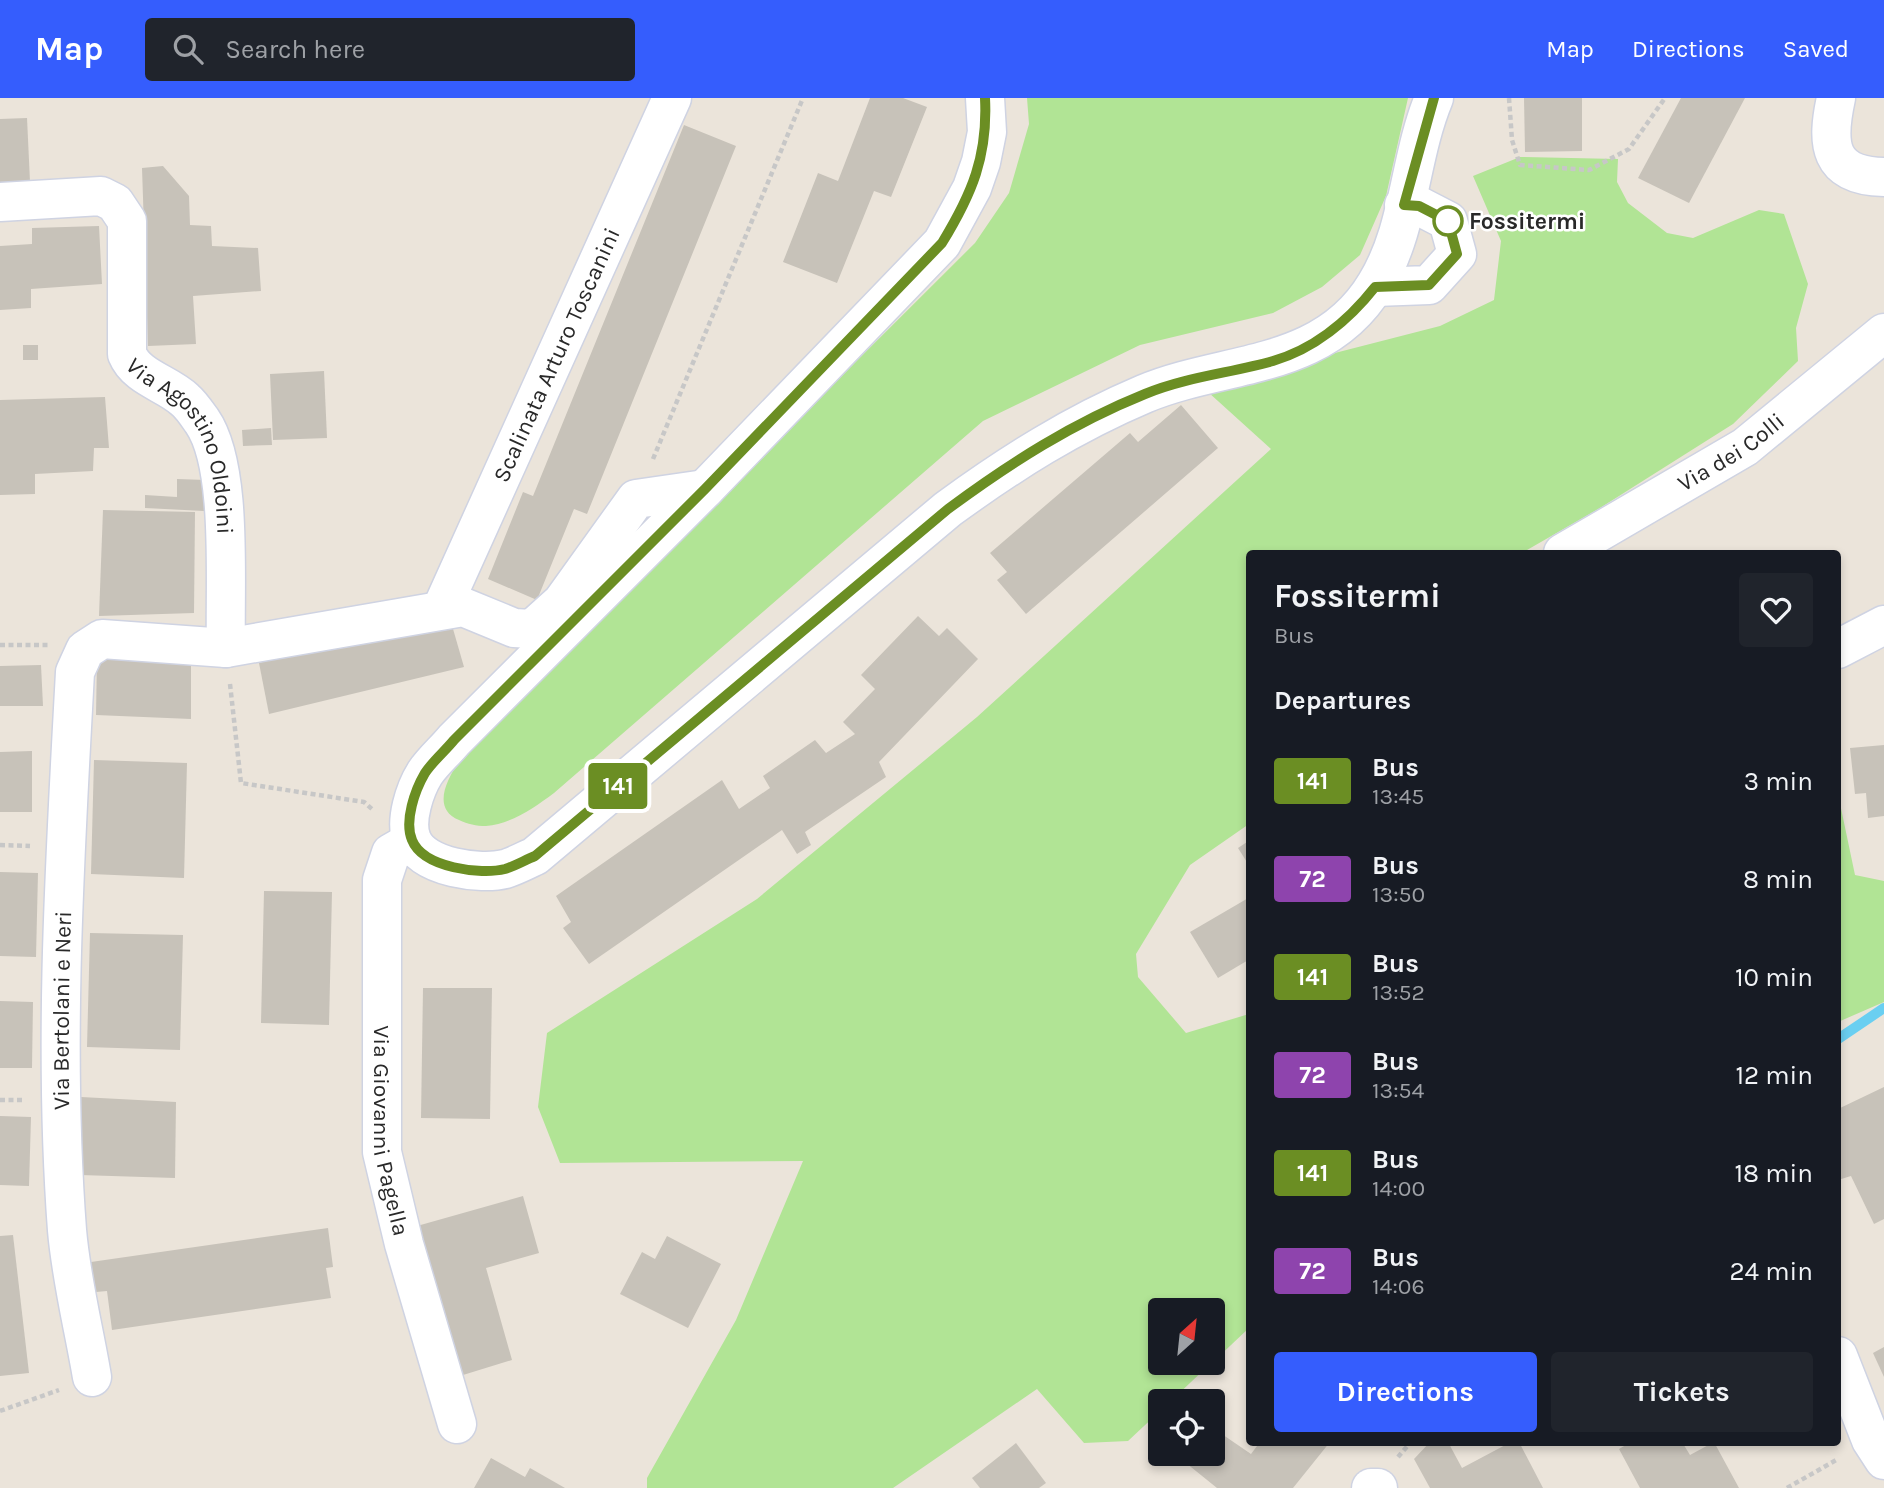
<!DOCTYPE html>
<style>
:root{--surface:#171b24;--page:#20242c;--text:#f1f3f6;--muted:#9ea1a6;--accent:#355dfd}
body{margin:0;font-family:Karla,sans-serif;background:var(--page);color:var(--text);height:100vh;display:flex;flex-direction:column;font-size:26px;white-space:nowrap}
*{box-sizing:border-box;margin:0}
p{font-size:23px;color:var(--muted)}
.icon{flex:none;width:38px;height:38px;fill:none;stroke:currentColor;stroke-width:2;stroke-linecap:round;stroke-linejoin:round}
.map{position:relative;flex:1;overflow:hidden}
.panel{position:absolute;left:1246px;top:452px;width:595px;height:896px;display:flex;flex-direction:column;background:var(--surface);border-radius:7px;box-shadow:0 4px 10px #0003}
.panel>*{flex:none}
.badge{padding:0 14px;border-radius:5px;font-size:24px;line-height:46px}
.needle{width:46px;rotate:27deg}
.buttons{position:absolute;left:1148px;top:1200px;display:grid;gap:14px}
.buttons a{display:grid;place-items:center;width:77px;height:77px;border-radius:7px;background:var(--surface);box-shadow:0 4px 10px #0003;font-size:35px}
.map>.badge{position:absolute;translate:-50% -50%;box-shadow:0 0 0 4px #fff}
h2{padding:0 28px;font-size:26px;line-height:63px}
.round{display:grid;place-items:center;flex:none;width:74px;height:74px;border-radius:7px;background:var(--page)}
.head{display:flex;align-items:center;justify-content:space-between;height:119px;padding:0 28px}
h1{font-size:33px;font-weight:700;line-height:52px}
.cta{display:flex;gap:14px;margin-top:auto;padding:14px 28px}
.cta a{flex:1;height:80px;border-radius:7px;background:var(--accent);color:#fff;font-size:28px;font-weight:700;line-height:80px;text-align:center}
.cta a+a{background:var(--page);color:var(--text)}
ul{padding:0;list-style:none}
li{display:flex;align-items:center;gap:21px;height:98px;padding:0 28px}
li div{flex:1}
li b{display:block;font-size:26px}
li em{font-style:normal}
li .badge{min-width:77px;font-weight:700;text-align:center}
header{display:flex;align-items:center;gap:42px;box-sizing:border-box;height:98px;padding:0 35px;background:var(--accent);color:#fff}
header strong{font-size:33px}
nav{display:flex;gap:38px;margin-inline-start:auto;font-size:24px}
.search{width:490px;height:63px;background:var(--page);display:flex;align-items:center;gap:18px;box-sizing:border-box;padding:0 24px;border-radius:7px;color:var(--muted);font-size:26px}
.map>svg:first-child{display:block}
</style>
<header>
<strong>Map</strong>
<div class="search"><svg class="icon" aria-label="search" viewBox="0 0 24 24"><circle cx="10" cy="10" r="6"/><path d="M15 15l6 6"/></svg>Search here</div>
<nav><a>Map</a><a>Directions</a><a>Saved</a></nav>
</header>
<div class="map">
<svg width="1884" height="1390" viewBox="0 0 1884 1390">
<rect width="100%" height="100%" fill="#ebe4da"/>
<g fill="#b1e495">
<path d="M1027,0H1408L1386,98L1360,157L1322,189L1273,215L1140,247L983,323L554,695C534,710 511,726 486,728C476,728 468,726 459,722C425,708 456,667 469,649L975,145L1009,95L1029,26Z"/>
<path d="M1520,59L1618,61L1617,84L1628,105L1667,135L1693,140L1759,112L1784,116L1808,186L1796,230L1798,263L1733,326L1600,410L1522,455H1250L1249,726L1190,767L1136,856L1138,879L1186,935L1249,916V1230L1213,1264V1213H1160V1265H1211L1170,1304H1160V1313L1128,1343L1084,1345L1037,1291L893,1390H647V1380L736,1222L803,1063L560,1065L538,1009L547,935L757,801L977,619L1271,351L1208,294L1331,256L1440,228L1494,202L1501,143L1473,78Z"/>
<path d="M1838,696L1855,777L1884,783V904L1838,924Z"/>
</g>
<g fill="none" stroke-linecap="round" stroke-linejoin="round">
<path stroke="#6acff1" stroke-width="10" d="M1838,941L1884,910"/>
</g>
<g fill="#c7c2b9">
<path d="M870,0H903L927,9L891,99L874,93L837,185L783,164L818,75L838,83Z"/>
<path d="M1524,0H1582V53L1525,54Z"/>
<path d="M1681,0H1745L1689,105L1638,80Z"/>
<path d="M27,20L30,84L0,86V21Z"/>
<path d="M684,27L736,48L587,416L574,411L537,502L488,481L523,394L533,398Z"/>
<path d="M163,68L189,98L190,127L211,128L212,148L258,150L261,193L193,198L196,246L148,248L142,70Z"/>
<path d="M99,128L102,186L31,191V210L0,212V148L32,146V130Z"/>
<rect x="23" y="247" width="15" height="15"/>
<path d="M324,273L327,340L273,342L270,276Z"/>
<path d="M105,299L109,350H94L93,373L35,376V396L0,397V302Z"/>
<path d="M1181,307L1218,350L1026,516L997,482L1007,474L990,455L1130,335L1138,344Z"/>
<path d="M271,330L272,347L243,348L242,332Z"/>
<path d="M177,381L206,382L204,413L145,410V397L177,399Z"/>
<path d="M103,412L195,414L194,515L99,518Z"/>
<path d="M449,517L464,569L269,616L259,565Z"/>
<path d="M918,518L939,538L947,530L978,561L879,664L886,679L805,734L811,747L797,756L782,732L589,866L563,830L571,824L556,798L722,682L739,711L770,690L763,678L815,642L826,655L855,636L843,624L875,591L861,577Z"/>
<path d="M97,561L191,562V621L96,617Z"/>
<path d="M41,567L43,608H0V568Z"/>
<path d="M1884,647V718L1868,720L1866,695L1855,696L1850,650Z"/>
<path d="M32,653V714H0V654Z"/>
<path d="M94,662L187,665L184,780L91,776Z"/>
<path d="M1250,742V769L1238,750Z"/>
<path d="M0,774L38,775L36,859L0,858Z"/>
<path d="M264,793L332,794L329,927L261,925Z"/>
<path d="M1250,799V861L1218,880L1190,834Z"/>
<path d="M90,835L183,837L180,952L87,949Z"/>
<path d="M423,890H492L490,1021L421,1020Z"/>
<path d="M0,903L33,904L32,970H0Z"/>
<path d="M1884,989V1121L1874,1126L1851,1078L1838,1082V1011Z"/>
<path d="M81,999L176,1004L175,1080L80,1077Z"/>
<path d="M0,1018L31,1019L29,1088L0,1087Z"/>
<path d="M523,1098L539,1155L486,1170L512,1262L463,1277L417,1128Z"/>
<path d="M328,1130L333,1169L326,1170L331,1200L112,1232L107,1193L96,1194L91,1164Z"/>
<path d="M13,1137L29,1275L0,1278V1138Z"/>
<path d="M667,1138L721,1166L688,1230L620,1196L642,1154L655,1161Z"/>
<path d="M1884,1249V1279L1873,1255Z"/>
<path d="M1213,1330L1251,1356L1260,1344H1330L1293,1390H1217L1186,1365L1192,1356H1213Z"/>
<path d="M1430,1344H1448L1462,1370L1511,1344H1519L1543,1390H1430L1414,1361Z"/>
<path d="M1631,1344H1682L1690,1357L1714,1344L1739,1390H1640L1619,1351Z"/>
<path d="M1016,1345L1046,1385L1039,1390H980L972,1380Z"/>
<path d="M491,1360L525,1379L530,1370L565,1390H474Z"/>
</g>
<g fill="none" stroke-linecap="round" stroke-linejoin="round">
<g stroke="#cfd3e2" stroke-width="41">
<g id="minor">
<path d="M985,0L987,34L981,64L972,90L942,145L705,391L454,642C445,653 433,663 425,675C415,691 404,723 412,742C423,770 481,777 505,771C515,768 526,762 535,758L948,411C1011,365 1073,326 1144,296C1225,262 1324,273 1376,186C1410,131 1409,60 1434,0"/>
<path d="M1836,0C1826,46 1828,78 1884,79"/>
<path id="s1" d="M0,104L101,98L115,105L127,123V256C137,280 167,285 185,302C191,307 197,316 202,323C234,369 224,491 226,550"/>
<path d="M1375,189L1429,187L1457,156L1448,123L1419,108L1404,107"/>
<path id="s2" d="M1563,455L1745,349L1884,235"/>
<path id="s3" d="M441,512L672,0"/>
<path d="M1838,551L1884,527"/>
<path id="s4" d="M412,743L391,755L382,782V1054L404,1146L457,1326"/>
<path d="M1838,1258L1871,1342L1884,1362"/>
<path id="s5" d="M92,1279C84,1231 71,1181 67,1132C53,947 65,759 75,574L85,552L102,541L226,550L463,509L514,530L532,531L562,504L636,401L705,391"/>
<path d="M1371,1390H1378"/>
</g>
</g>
<g stroke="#c7c7c7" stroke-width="4.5" stroke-dasharray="5 3.5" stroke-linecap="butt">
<path d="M1509,0L1512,42L1520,67L1589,72L1629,51L1665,0"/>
<path d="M653,361L803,0"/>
<path d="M0,547H48"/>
<path d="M230,586L241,685L364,704L373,712"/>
<path d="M0,747L30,748"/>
<path d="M0,1002H24"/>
<path d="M0,1313L59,1292"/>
<path d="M1398,1359L1411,1344"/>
<path d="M1787,1390L1838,1361"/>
</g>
<use href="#minor" stroke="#fff" stroke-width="38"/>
</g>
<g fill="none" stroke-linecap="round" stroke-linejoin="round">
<g stroke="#fff" stroke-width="16">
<path id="line" d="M985,0C988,58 972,96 942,145L705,391L454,642C445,653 433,663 425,675C415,692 404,723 412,742C423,770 481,777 505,771C515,768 525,762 535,758L948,411C1010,365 1073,325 1145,296C1186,279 1231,275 1273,263C1314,251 1349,222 1375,189L1429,187L1457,156L1448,123L1419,108L1404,107L1434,0"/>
</g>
<use href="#line" stroke="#6b8e23" stroke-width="10"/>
</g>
<circle fill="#fff" stroke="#6b8e23" stroke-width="3.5" cx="1448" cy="123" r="14"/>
<g text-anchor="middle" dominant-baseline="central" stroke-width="5" stroke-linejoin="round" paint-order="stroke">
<g font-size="23" font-weight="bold" fill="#292929" stroke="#fff" text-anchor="start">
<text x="1469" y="123">Fossitermi</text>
</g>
<g font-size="23" fill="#292929" stroke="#fff">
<text stroke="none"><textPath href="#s3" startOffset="280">Scalinata Arturo Toscanini</textPath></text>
<text stroke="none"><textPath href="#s1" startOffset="385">Via Agostino Oldoini</textPath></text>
<text stroke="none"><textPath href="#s2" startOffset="196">Via dei Colli</textPath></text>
<text stroke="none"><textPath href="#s5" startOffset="369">Via Bertolani e Neri</textPath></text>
<text stroke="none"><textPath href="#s4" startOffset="304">Via Giovanni Pagella</textPath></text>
</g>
</g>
</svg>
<div class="buttons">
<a><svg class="needle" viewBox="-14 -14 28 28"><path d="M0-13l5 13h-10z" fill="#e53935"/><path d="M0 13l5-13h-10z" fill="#9ea1a6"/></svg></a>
<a><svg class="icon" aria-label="locate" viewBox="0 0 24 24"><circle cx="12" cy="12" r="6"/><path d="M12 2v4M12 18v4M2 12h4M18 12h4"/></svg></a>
</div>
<b class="badge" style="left:618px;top:688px;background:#6b8e23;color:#fff">141</b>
<section class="panel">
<div class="head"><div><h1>Fossitermi</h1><p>Bus</p></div><a class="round"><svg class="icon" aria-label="heart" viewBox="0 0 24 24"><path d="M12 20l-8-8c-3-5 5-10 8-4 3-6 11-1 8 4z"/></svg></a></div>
<h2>Departures</h2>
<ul>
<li><span class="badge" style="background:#6b8e23;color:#fff">141</span><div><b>Bus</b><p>13:45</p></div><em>3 min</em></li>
<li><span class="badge" style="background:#8e44ad;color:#fff">72</span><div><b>Bus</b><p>13:50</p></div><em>8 min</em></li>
<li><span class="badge" style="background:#6b8e23;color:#fff">141</span><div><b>Bus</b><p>13:52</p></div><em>10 min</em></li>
<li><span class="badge" style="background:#8e44ad;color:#fff">72</span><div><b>Bus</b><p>13:54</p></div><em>12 min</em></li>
<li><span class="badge" style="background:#6b8e23;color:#fff">141</span><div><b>Bus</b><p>14:00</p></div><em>18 min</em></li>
<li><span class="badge" style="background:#8e44ad;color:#fff">72</span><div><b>Bus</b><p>14:06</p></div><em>24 min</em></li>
</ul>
<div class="cta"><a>Directions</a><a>Tickets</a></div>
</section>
</div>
